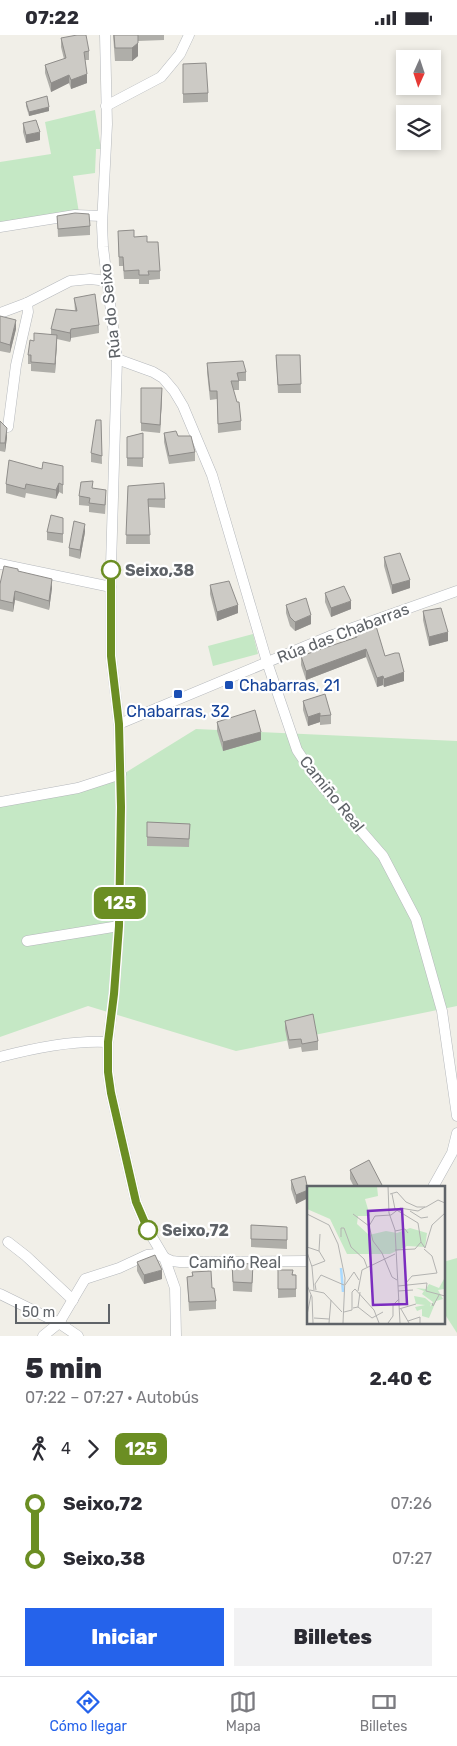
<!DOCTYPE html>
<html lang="es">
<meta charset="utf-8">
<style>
:root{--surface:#fff;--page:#f2f2f3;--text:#2b2b33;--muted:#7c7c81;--line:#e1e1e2;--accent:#2563eb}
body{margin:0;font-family:Rubik,sans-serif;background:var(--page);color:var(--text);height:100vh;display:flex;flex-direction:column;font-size:19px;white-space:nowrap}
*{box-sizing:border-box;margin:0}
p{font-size:16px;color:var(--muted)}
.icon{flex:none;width:28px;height:28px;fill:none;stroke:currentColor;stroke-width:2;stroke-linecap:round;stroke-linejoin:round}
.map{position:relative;height:1301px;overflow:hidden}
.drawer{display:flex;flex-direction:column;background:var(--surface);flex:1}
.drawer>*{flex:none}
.badge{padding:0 10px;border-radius:8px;font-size:18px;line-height:32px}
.needle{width:32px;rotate:183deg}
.buttons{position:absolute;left:396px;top:15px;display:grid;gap:10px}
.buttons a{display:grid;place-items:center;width:45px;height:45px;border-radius:0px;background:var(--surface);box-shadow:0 2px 8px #0003;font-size:25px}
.scale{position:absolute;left:15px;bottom:12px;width:95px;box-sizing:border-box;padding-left:5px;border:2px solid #5f6368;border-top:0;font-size:14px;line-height:18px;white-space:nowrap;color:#5f6368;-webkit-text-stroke:4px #fff;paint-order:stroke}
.map>.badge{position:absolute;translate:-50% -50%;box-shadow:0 0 0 2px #fff}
.legs{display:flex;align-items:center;gap:8px;height:55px;padding:0 25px;font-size:16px}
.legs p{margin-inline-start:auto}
.head{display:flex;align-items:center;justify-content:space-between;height:85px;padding:0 25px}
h1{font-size:28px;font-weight:800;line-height:38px}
.button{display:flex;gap:10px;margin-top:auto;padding:10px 25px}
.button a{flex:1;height:58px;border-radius:0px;background:var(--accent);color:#fff;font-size:20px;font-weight:800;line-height:58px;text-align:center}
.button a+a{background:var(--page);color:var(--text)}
ul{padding:0 25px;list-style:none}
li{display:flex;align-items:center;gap:18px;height:55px;font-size:19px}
li i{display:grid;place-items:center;width:8px;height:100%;margin:0 6px;background:currentColor}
li i::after{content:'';width:12px;height:12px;margin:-6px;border:4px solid;border-radius:50%;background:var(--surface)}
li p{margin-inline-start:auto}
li:first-child i{background:linear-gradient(#0000 50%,currentColor 0)}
li:last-child i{background:linear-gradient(currentColor 50%,#0000 0)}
.status{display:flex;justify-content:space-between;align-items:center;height:35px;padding:0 25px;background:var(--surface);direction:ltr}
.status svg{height:14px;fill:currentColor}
.tab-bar{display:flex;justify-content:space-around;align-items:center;height:70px;border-top:1px solid var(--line);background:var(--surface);font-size:14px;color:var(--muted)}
.tab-bar a{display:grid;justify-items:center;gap:2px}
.tab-bar .selected{color:var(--accent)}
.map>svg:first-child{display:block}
</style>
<div class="status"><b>07:22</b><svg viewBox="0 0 49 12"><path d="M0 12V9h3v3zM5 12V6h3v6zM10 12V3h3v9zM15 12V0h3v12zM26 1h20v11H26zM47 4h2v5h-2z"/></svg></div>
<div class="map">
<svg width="457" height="1301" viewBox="0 0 457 1301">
<rect width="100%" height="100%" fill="#f1efe8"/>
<g fill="#c5e8c5">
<path d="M95,75L101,114H96L95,138L73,141L79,178L0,196V127L51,119L45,87Z"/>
<path d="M253,599L258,619L213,631L208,611Z"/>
<path d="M196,694L457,706V971L236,1016L88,971L0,1002V772L112,746Z"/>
<path d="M457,1223V1298L446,1281L443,1266V1227Z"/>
</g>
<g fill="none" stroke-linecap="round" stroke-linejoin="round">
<g stroke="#b5b8bc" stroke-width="11">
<g id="street">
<path d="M105,0L107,89L102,190L103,212L117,324L111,531V621L119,689L121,772L119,891L114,959L108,1007V1037L111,1058L136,1167L148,1195L164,1222L175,1253L176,1301"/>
<path d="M106,71L161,42L180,19L189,0"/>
<path d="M0,192L75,180L102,181"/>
<path d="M0,278L27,268L70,246L90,244L108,246"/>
<path d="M117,324L153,337L163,343L174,356L183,371L212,440L267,627L297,715L317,745L383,821L416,884L442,976L457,1081"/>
<path d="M8,392L16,330L28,277L27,268"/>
<path d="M0,529L111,552"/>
<path d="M119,689L330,601L457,556"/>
<path d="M0,767L78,753L121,739"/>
<path d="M27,906L119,891"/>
<path d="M0,1022C34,1013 72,1005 108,1007"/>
<path d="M433,1152L452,1118L457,1098"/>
<path d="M8,1207L26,1221L73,1265"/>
<path d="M0,1259L59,1288L78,1301"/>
<path d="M43,1301L59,1288L85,1244L119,1233L147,1220L156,1219L172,1226L180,1227L308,1226"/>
</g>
</g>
<use href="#street" stroke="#fff" stroke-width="10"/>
</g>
<g fill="#afaea9">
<path d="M113,0H164V5L138,6V21L132,26H115Z"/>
<path d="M61,3L89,16V25H85L87,48L71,54L69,48L51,57L45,38V30L64,24L61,12Z"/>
<path d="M183,29L208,58V67L183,68Z"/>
<path d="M26,67L49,76L29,81L26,71Z"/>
<path d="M23,88L40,105L26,108L23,97Z"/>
<path d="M57,181L90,191V200L58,202Z"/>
<path d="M118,196L147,207L160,236V244L149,245V249H139V244H124L123,231H119Z"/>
<path d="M74,263L99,290V298L71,303L70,307L57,304L55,338L31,336V329H28V320L34,306L51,299V294L75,276Z"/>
<path d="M0,281L16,294L10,318L0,316Z"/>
<path d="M276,320H300L301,358H278Z"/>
<path d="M207,328L246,337V346H239V355H233L241,386V395L218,398L217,364L210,365L207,337Z"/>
<path d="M141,353L162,361L160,398L141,396Z"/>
<path d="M101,385L102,429L91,427V418Z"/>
<path d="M0,386L7,402L5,417L0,416Z"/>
<path d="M143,398V432L127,431V402Z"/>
<path d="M164,398L178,401L195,417V426L169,429L164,407Z"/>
<path d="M63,431V459L59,457L56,464L26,458L25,463L6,458V449L42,434Z"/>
<path d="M128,451L165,464V473L149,472L150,509H126Z"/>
<path d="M93,453L106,463L105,479L89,477V471L79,470V461Z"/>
<path d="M63,483V508L47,505V497Z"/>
<path d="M85,497L80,524L69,521V513Z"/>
<path d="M384,522L410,553L392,559L384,531Z"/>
<path d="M18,536L52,553L49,575L15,565L13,577L0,574V549Z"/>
<path d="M210,550L238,578L217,586L210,559Z"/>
<path d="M325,558L351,574L331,582L325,567Z"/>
<path d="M286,570L311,589L295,596L290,591L286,578Z"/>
<path d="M423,576L448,606L429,611L423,585Z"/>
<path d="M355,597L385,621L404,646L384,652L383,650L377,652L366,622L306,645L301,630V621L355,603Z"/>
<path d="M303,666L331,680V689L320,690V687L308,691L303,675Z"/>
<path d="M217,687L261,705L223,716L217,696Z"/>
<path d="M147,787L190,789L189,812L147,811Z"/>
<path d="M285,986L318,1006V1015L302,1017L301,1012L289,1014L285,994Z"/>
<path d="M350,1135L383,1152H354L350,1144Z"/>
<path d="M291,1145L308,1163L296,1169L291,1154Z"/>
<path d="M251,1190L287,1192V1214L251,1212Z"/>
<path d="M137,1227L162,1244L144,1249L137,1236Z"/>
<path d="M232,1228L253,1238L252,1257L233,1256Z"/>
<path d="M278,1235L296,1240V1262L278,1263Z"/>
<path d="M192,1237L212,1253L216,1266V1274L189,1276L187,1242L192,1241Z"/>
</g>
<g fill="#8f8d8a">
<path d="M138,8V21L132,26V13Z"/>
<path d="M87,39V48L71,54V45Z"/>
<path d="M69,40V48L51,57V48Z"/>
<path d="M49,72V76L29,81V77Z"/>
<path d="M40,97V105L26,108V100Z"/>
<path d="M16,285V294L10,318V310Z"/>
<path d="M71,294V303L70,307V298Z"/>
<path d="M57,300V308L55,338V329Z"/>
<path d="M162,353V361L160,398V390Z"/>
<path d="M7,393V402L5,417V408Z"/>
<path d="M59,448V457L56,464V455Z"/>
<path d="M85,489V497L80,524V515Z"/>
<path d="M52,544V553L49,575V566Z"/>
<path d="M410,545V553L392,559V550Z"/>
<path d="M15,556V565L13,577V568Z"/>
<path d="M351,566V574L331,582V573Z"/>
<path d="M238,570V578L217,586V577Z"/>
<path d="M311,580V589L295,596V587Z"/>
<path d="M448,597V606L429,611V602Z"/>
<path d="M366,614V622L306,645V636Z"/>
<path d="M404,637V646L384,652V644Z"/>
<path d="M383,641V650L377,652V643Z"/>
<path d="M320,678V687L308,691V682Z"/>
<path d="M261,697V705L223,716V707Z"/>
<path d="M308,1155V1163L296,1169V1160Z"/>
<path d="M162,1235V1244L144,1249V1240Z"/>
</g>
<g fill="#cccac5" stroke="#8f8d8a">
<path d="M77,0H86L89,16L84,17L87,39L71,45L69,40L51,48L45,30L66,23L61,3Z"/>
<path d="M114,0H138V8L132,13H115Z"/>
<path d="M206,28L208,58L183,59V29Z"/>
<path d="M47,61L49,72L29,77L26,67Z"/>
<path d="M36,85L40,97L26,100L23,88Z"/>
<path d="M75,178L89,179L90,191L58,194L57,181Z"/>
<path d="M134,195V202L147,201V207H158L160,236H148L149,240H139V235L124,236L123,222H119L118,196Z"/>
<path d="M95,259L99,290L71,294L70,298L51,294L56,274L77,276L74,263Z"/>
<path d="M0,281L16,285L10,310L0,307Z"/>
<path d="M34,298L57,300L55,329L31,327V320H28L30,305L34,306Z"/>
<path d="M276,320H300L301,349L278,350Z"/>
<path d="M243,326L246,337L237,338L239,346H231L237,367H239L241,386L218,389L217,356H210L207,328Z"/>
<path d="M141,353H162L160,390L141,388Z"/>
<path d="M96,385H101L102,421L91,418Z"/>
<path d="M0,386L7,393L5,408H0Z"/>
<path d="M176,396L178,401H191L195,417L169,421L164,398Z"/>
<path d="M143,398V423H127V402Z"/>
<path d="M9,425L42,434L43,427L63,431V450L59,448L56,455L26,449L25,454L6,449Z"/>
<path d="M93,446L92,453L106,455L105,470L89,468L90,463L79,461L81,447Z"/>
<path d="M164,448L165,464H148L150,500H126L128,451Z"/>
<path d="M51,480L63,483V499L47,497Z"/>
<path d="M74,486L85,489L80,515L69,513Z"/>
<path d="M400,518L410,545L392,550L384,522Z"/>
<path d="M4,531L18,534V536L52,544L49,566L15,556L13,568L0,565V549Z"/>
<path d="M229,546L238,570L217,577L210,550Z"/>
<path d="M344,551L351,566L331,573L325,558Z"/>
<path d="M306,563L311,580L295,587L290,582L286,570Z"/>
<path d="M441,573L448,597L429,602L423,576Z"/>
<path d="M376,591L385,621L395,618H399L404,637L384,644L383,641L377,643L366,614L306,636L301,621L357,602L355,597Z"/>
<path d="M325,659L331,680L320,681V678L308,682L303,666Z"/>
<path d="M255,675L261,697L223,707L217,687Z"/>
<path d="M147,787L190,789L189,804L147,802Z"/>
<path d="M313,979L318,1006L302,1009L301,1004L289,1005L285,986Z"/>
<path d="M369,1125L383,1152H359L350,1135Z"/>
<path d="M305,1141L308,1155L296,1160L291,1145Z"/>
<path d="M251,1190L287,1192V1205L251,1204Z"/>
<path d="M155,1220L162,1235L144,1240L137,1227Z"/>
<path d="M232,1228L253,1229L252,1248L233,1247Z"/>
<path d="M278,1235H293L292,1240H296V1254H278Z"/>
<path d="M211,1236L212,1253H214L216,1266L189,1267L187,1242L193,1241L192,1237Z"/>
</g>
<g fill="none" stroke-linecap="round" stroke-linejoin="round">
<g stroke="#fff" stroke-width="11">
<path id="line-1" d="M111,535V621L119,689L121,772L119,891L114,959L108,1007V1037L111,1058L136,1167L148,1195"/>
</g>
<use href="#line-1" stroke="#6b8e23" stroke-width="8"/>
</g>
<g fill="#fff" stroke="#6b8e23" stroke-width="2.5">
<circle cx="111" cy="535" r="9"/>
<circle cx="148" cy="1195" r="9"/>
</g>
<g fill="#1a4fb4" stroke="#fff" stroke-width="2">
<rect x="224" y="645" width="10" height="10" rx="2.5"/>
<rect x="173" y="654" width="10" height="10" rx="2.5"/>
</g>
<g text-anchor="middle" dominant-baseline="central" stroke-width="4.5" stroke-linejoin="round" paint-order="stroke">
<g font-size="16" fill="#5f6368" stroke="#fff">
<text transform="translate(110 276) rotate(-96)">Rúa do Seixo</text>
<text transform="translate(343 598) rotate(-21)">Rúa das Chabarras</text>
<text transform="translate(332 759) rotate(51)">Camiño Real</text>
<text x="235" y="1227">Camiño Real</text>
</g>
<g font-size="16" font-weight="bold" fill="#5f6368" stroke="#fff" text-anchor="start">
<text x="125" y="535">Seixo,38</text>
<text x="162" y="1195">Seixo,72</text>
</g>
<g font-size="16" fill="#164399" stroke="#fff" text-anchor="start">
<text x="239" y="650">Chabarras, 21</text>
<text x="178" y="676" text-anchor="middle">Chabarras, 32</text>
</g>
</g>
<g transform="translate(307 1151)">
<rect width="138" height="138" fill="#f1efe8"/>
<path d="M0,0H70L71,10L58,13L63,30H51L50,38L62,49L79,45L90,47L103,42L120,47L118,61L100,60L83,68H40L23,33L0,23ZM137,93V103L131,104L136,113L129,115L122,132L115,130V123L110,125L108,121L118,119L109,118L107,110L118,112L124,117L123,121L126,116L115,108L117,105L109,102L119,103L122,98L132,102Z" fill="#c5e8c5"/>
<path fill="none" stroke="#aadaff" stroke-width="2.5" d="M34,82L36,106"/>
<path fill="none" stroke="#b3b3b1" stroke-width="1" d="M81,0L82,27L88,44L93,137M83,8L90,6L99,16L110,21H119L131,14L138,17M85,8L88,23L111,37L114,56M103,25L114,32L121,31M0,28L22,39L31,58L38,92L36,137M46,28L62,40L68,30L84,29L93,22L111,25L118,21M62,40L66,55L75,67L85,91L90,94M88,45L98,43L101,47M34,51V42H37L44,61L57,73L60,81M0,61L12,65L13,48M108,63L114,56L118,62L125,39L138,27M88,64L108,63M0,66L5,81L7,104M5,80L18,75L12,65M99,97L105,90L130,87L125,70L117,63M0,99L5,111L6,137M38,99L47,86L52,94M91,100L120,97L119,105L138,110M3,104L17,107L35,126M9,104L8,98L14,89L37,99M51,105L55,84L88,68M91,105L106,104M125,117L126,120L132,109M51,121L65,132L76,126M46,122L51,121L53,106M92,123L109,118M94,123L102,137M37,126L45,124V106L48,103L67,124L72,137M0,129L4,109M7,132L22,133M101,135L113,131V137M22,137L24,114M81,137L86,130V119L92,113"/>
<path fill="#7b2cbf" fill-opacity="0.15" stroke="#7b2cbf" stroke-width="2.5" d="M95,23L100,118L66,119L61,25Z"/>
<rect width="138" height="138" fill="none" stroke="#5f6368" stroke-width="2.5"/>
</g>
</svg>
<div class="buttons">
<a><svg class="needle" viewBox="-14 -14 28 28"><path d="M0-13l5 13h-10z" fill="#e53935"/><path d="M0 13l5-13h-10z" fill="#7c7c81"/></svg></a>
<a><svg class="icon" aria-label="layers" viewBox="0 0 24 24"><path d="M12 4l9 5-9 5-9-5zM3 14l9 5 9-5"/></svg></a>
</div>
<div class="scale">50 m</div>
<b class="badge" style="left:120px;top:868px;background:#6b8e23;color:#fff">125</b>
</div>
<section class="drawer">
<div class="head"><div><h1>5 min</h1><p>07:22 – 07:27 · Autobús</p></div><b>2.40 €</b></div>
<div class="legs"><svg class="icon" aria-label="walk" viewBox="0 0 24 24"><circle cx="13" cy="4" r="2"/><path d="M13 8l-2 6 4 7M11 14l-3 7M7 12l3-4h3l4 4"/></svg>4<svg class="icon" aria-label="forward" viewBox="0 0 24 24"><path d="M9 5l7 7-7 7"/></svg><b class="badge" style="background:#6b8e23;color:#fff">125</b></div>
<ul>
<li><i style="color:#6b8e23"></i><b>Seixo,72</b><p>07:26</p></li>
<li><i style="color:#6b8e23"></i><b>Seixo,38</b><p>07:27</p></li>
</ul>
<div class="button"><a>Iniciar</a><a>Billetes</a></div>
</section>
<nav class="tab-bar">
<a class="selected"><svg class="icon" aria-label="directions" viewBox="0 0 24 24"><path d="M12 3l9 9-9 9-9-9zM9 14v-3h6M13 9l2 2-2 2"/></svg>Cómo llegar</a>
<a><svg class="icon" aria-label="map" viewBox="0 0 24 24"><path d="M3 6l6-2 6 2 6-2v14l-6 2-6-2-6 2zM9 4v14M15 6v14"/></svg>Mapa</a>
<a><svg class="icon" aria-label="tickets" viewBox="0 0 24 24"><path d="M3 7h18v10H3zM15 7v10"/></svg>Billetes</a>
</nav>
